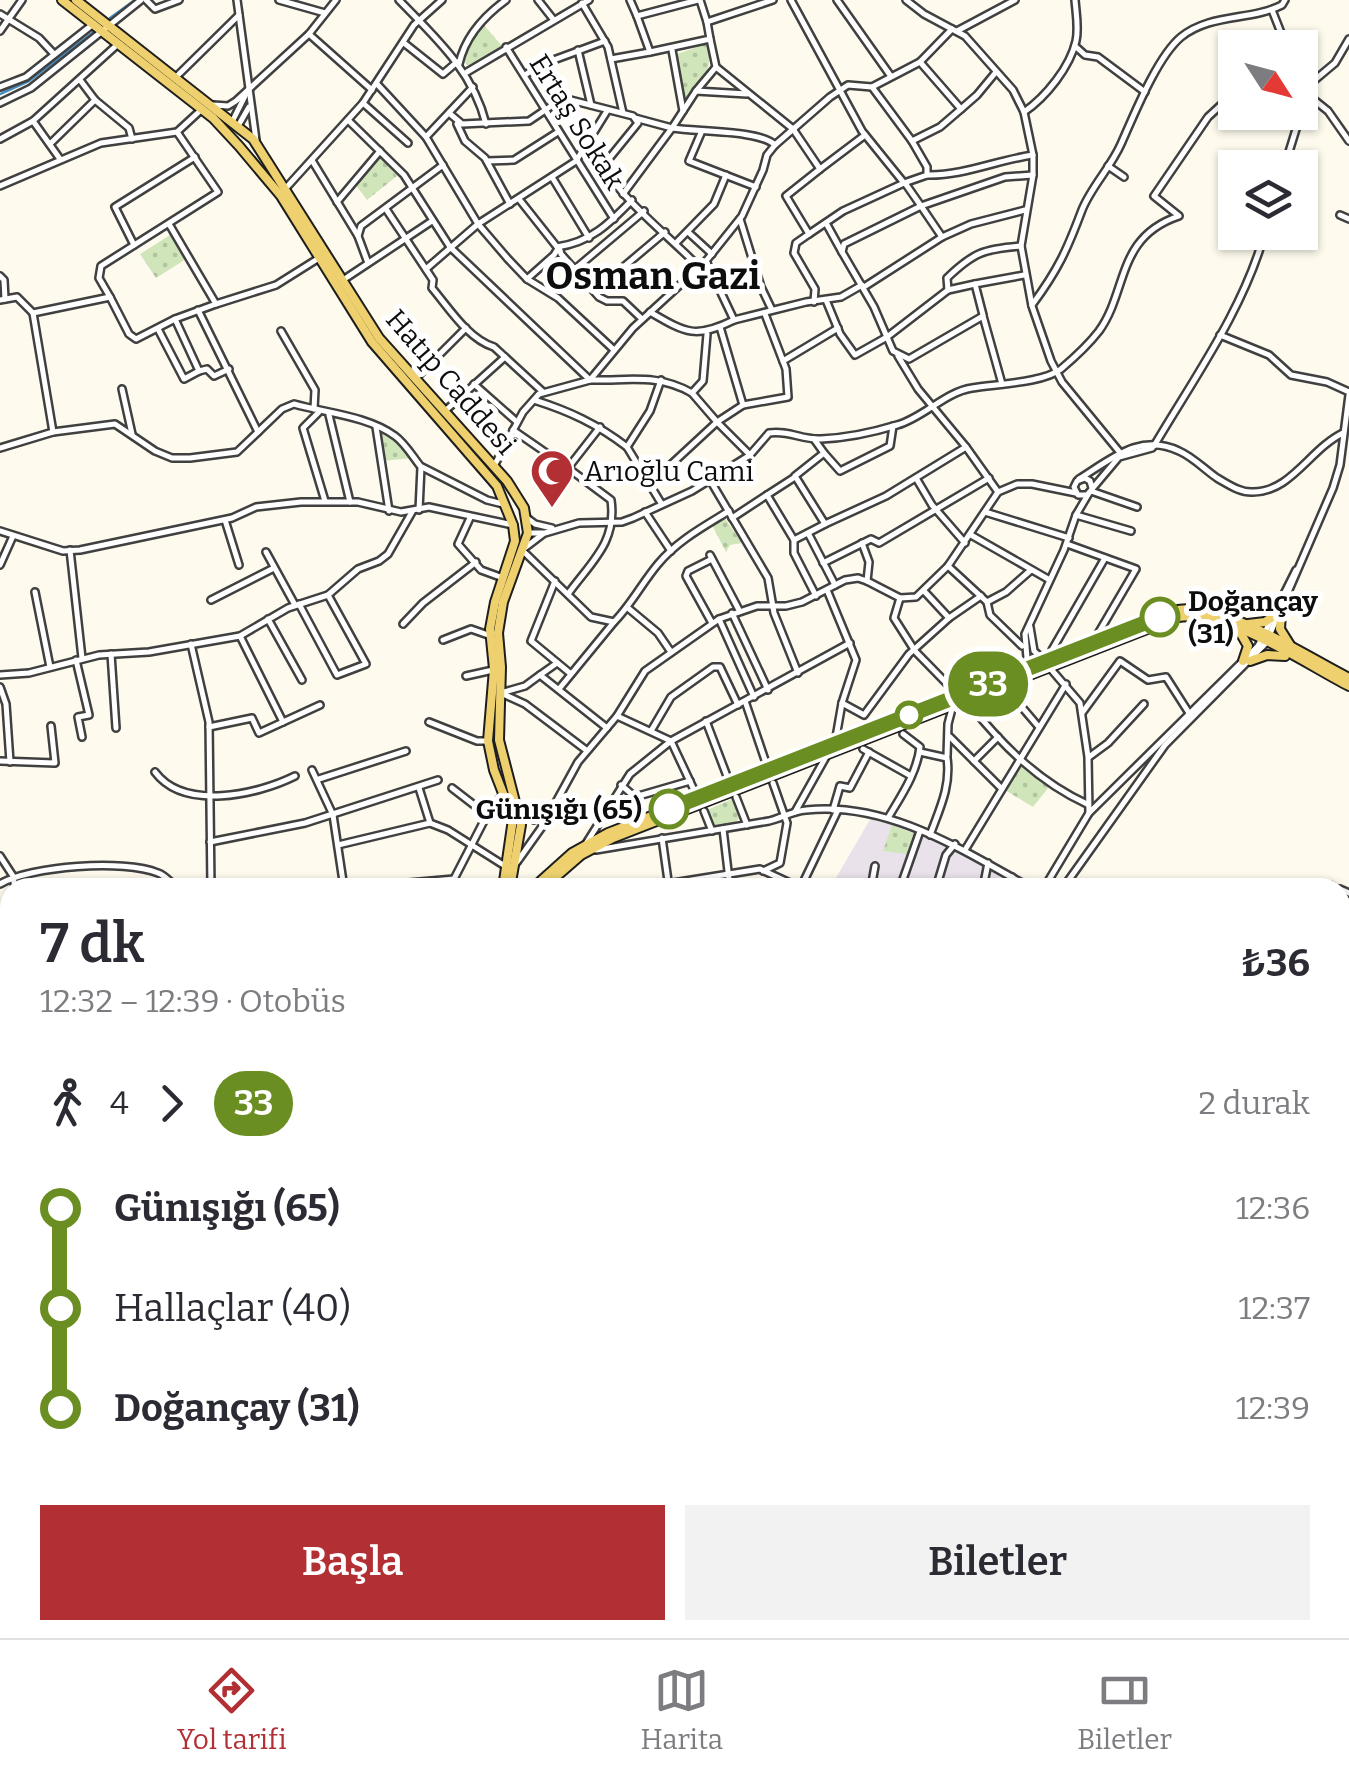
<!DOCTYPE html>
<html lang="tr">
<meta charset="utf-8">
<style>
:root{--surface:#fff;--page:#f2f2f3;--text:#2b2b33;--muted:#7c7c81;--line:#e1e1e2;--accent:#b22f33}
body{margin:0;font-family:Bitter,serif;background:var(--page);color:var(--text);height:100vh;display:flex;flex-direction:column;font-size:38px;white-space:nowrap}
*{box-sizing:border-box;margin:0}
p{font-size:32px;color:var(--muted)}
.icon{flex:none;width:55px;height:55px;fill:none;stroke:currentColor;stroke-width:2;stroke-linecap:round;stroke-linejoin:round}
.map{position:relative;flex:1;overflow:hidden}
.drawer{position:absolute;left:0px;top:878px;width:1350px;height:762px;display:flex;flex-direction:column;background:var(--surface);border-radius:30px 30px 0 0;box-shadow:0 2px 8px #0004}
.drawer>*{flex:none}
.badge{padding:0 20px;border-radius:32px;font-size:35px;line-height:65px}
.needle{width:65px;rotate:126deg}
.controls{position:absolute;left:1218px;top:30px;display:grid;gap:20px}
.controls a{display:grid;place-items:center;width:100px;height:100px;border-radius:0px;background:var(--surface);box-shadow:0 2px 8px #0004;font-size:50px}
.map>.badge{position:absolute;translate:-50% -50%;box-shadow:0 0 0 5px #fff}
.legs{display:flex;align-items:center;gap:15px;height:110px;padding:0 40px;font-size:32px}
.legs p{margin-inline-start:auto}
.head{display:flex;align-items:center;justify-content:space-between;height:170px;padding:0 40px}
h1{font-size:55px;font-weight:600;line-height:75px}
.primary-button{display:flex;gap:20px;margin-top:auto;padding:20px 40px}
.primary-button a{flex:1;height:115px;border-radius:0px;background:var(--accent);color:#fff;font-size:40px;font-weight:600;line-height:115px;text-align:center}
.primary-button a+a{background:var(--page);color:var(--text)}
ul{padding:0 40px;list-style:none}
li{display:flex;align-items:center;gap:35px;height:100px;font-size:38px}
li i{display:grid;place-items:center;width:15px;height:100%;margin:0 12px;background:currentColor}
li i::after{content:'';width:25px;height:25px;margin:-12px;border:8px solid;border-radius:50%;background:var(--surface)}
li p{margin-inline-start:auto}
li:first-child i{background:linear-gradient(#0000 50%,currentColor 0)}
li:last-child i{background:linear-gradient(currentColor 50%,#0000 0)}
.tabs{display:flex;justify-content:space-around;align-items:center;height:140px;border-top:2px solid var(--line);background:var(--surface);font-size:28px;color:var(--muted)}
.tabs a{display:grid;justify-items:center;gap:5px}
.tabs .current{color:var(--accent)}
.map>svg:first-child{display:block}
</style>
<div class="map">
<svg width="1349" height="1638" viewBox="0 0 1349 1638">
<defs>
<pattern id="grass-dots" width="8" height="8" patternUnits="userSpaceOnUse" patternTransform="scale(2.5)"><rect width="8" height="8" fill="#d0e6ba"/><path d="M2 2h.1M6 6h.1" fill="none" stroke="#b1c49f" stroke-width="1.8" stroke-linecap="round"/></pattern>
</defs>
<rect width="100%" height="100%" fill="#fefbee"/>
<path fill="#eae2eb" d="M875,811L955,840L1036,884L1035,888H830Z"/>
<g fill="url(#grass-dots)">
<path d="M483,24L502,46L471,66L467,65L462,56Z"/>
<path d="M706,44C716,66 701,87 684,100L677,54Z"/>
<path d="M379,156L397,176L367,200L355,184Z"/>
<path d="M170,235L186,259L156,278L140,254Z"/>
<path d="M382,432L394,438L412,458L383,461L379,437Z"/>
<path d="M724,517L742,543L730,545L726,552L712,525Z"/>
<path d="M1021,764L1049,787L1033,807L1005,790Z"/>
<path d="M620,792L633,801L628,819L600,825Z"/>
<path d="M732,799L739,818L736,822L713,826L707,810Z"/>
<path d="M892,825L915,834L907,854L883,851Z"/>
<path d="M1341,1552L1349,1558V1629L1344,1631L1340,1630V1588L1343,1576L1340,1575Z"/>
</g>
<g fill="none" stroke-linecap="round" stroke-linejoin="round">
<g stroke="#438ec3" stroke-width="2.5">
<path d="M110,18L135,0"/>
<path d="M0,94L29,81L95,31"/>
</g>
<path stroke="#dad7cc" stroke-width="8" stroke-dasharray="8 4" stroke-linecap="butt" d="M0,1575L10,1563"/>
<g stroke="#404040" stroke-width="10">
<g id="minor">
<path d="M146,0L155,9L179,0"/>
<path d="M237,0L256,140"/>
<path d="M279,0L325,13"/>
<path d="M399,0C436,38 473,71 486,124"/>
<path d="M538,0L553,19"/>
<path d="M630,0L637,16L698,0"/>
<path d="M700,0L707,22L773,0"/>
<path d="M791,0L862,131L904,183L927,175V167L912,141"/>
<path d="M837,0L890,75"/>
<path d="M906,0L924,14L965,36L1013,90L1024,112L1033,155V175L1021,246L1032,306L1051,361L1062,382L1122,455"/>
<path d="M582,3L608,47L623,113"/>
<path d="M1272,10L1287,48"/>
<path d="M0,14L39,38L53,53"/>
<path d="M637,16L650,52L710,39L707,22"/>
<path d="M0,31L22,0"/>
<path d="M957,31L1015,0"/>
<path d="M309,34L372,90"/>
<path d="M710,39L716,67L793,129L820,169L865,135"/>
<path d="M404,43L443,74L457,62"/>
<path d="M1075,46L1085,55L1098,57L1145,92"/>
<path d="M506,47L614,219"/>
<path d="M578,50L591,105"/>
<path d="M672,50L683,111"/>
<path d="M611,59L650,52"/>
<path d="M920,62L961,109L977,95L996,72"/>
<path d="M459,64C465,37 484,16 506,0"/>
<path d="M467,72L589,0"/>
<path d="M525,75L540,65L605,41"/>
<path d="M1300,75L1310,84L1335,63L1349,39"/>
<path d="M175,78L239,15"/>
<path d="M377,84L426,137L478,224L508,259L527,279L558,298L613,349"/>
<path d="M0,87L26,77L92,25"/>
<path d="M872,87L912,141L940,127L961,109"/>
<path d="M696,91L716,67"/>
<path d="M747,94L696,91L672,128C698,132 760,130 775,145"/>
<path d="M1308,95L1328,111L1349,141"/>
<path d="M95,100L129,128L132,139"/>
<path d="M0,103L31,88L141,0"/>
<path d="M363,103L408,143"/>
<path d="M213,105L228,106L236,101L309,34L336,0"/>
<path d="M1024,112C1046,97 1070,67 1076,41C1079,28 1076,13 1075,0"/>
<path d="M449,113L462,124L529,121L563,98L633,116L638,123L603,166C624,202 670,237 700,268"/>
<path d="M348,120L404,175L450,247L590,380C628,381 657,373 692,393L703,381L707,334"/>
<path d="M33,121L60,159"/>
<path d="M232,122L246,94"/>
<path d="M457,124L465,141L485,158L510,204"/>
<path d="M238,126L249,107"/>
<path d="M701,133L689,161L756,187"/>
<path d="M426,137L473,87"/>
<path d="M0,139L33,121L118,44"/>
<path d="M50,144L95,100L80,80"/>
<path d="M487,161L514,160L558,132"/>
<path d="M313,162L358,236"/>
<path d="M1108,166L1124,177"/>
<path d="M1284,168L1310,84"/>
<path d="M820,169L786,196L809,234L843,211L904,183"/>
<path d="M927,175C963,176 997,160 1033,155"/>
<path d="M552,177L589,238"/>
<path d="M905,183L921,206L1005,177L1033,175"/>
<path d="M0,186L101,143L177,132L202,109"/>
<path d="M286,188L363,103L414,25L442,0"/>
<path d="M623,194L672,128L635,118"/>
<path d="M519,199L557,247C591,242 609,224 632,200"/>
<path d="M337,202L380,151"/>
<path d="M386,209L433,280L432,288C449,308 468,339 494,347L543,392"/>
<path d="M1340,215L1349,219"/>
<path d="M740,219L761,287L772,310"/>
<path d="M826,223L842,252"/>
<path d="M688,232L712,254"/>
<path d="M809,234L796,243L794,253L815,289L814,302"/>
<path d="M676,243L714,204L726,175"/>
<path d="M134,245L115,207L195,157"/>
<path d="M706,261L734,320L806,302L841,297L862,285"/>
<path d="M368,263L358,236L361,226L443,165"/>
<path d="M426,269L478,224L576,161L607,111"/>
<path d="M574,270L644,211"/>
<path d="M0,276L4,280L5,299"/>
<path d="M527,279L554,255L559,247L561,254L599,297L607,301H623L642,319"/>
<path d="M343,280L432,221"/>
<path d="M864,287L942,237"/>
<path d="M948,290L947,278C974,252 984,249 1021,246"/>
<path d="M595,291L665,232"/>
<path d="M110,297L129,334L136,339L175,319L216,304L169,224"/>
<path d="M0,300L17,297L33,313L110,297L99,278L101,266L218,192L177,132"/>
<path d="M826,300L840,334L855,355L887,337L948,290L975,284"/>
<path d="M216,304L276,285L319,258"/>
<path d="M1032,305C1058,270 1067,250 1082,210C1091,187 1111,167 1121,144C1134,115 1157,57 1181,37C1211,13 1250,21 1282,5L1285,0"/>
<path d="M198,310L258,432"/>
<path d="M650,312C686,333 695,339 734,320"/>
<path d="M33,313L53,432"/>
<path d="M983,315L975,284L1024,275"/>
<path d="M720,327L743,405"/>
<path d="M158,329L184,379L199,371L175,319"/>
<path d="M281,331L315,390L314,409"/>
<path d="M1220,335L1269,355L1291,375L1327,382L1349,392"/>
<path d="M783,361L838,328"/>
<path d="M199,371L207,369L214,376L229,369"/>
<path d="M415,379L466,328"/>
<path d="M474,384L517,422"/>
<path d="M1002,384L983,316L909,359L893,351L874,307L842,252L844,244L921,206L942,237L971,224L1025,210"/>
<path d="M122,389L132,434"/>
<path d="M692,393L717,422L743,405L788,397L786,369L765,314"/>
<path d="M534,400C569,411 597,424 627,447L650,411L661,380"/>
<path d="M445,411L505,357"/>
<path d="M319,412L303,428L325,501"/>
<path d="M329,415L350,502"/>
<path d="M376,427L389,511"/>
<path d="M513,430L568,468"/>
<path d="M814,439L824,453L795,476L825,524L886,496L966,447L918,389L898,356"/>
<path d="M1154,446C1194,378 1244,309 1265,232"/>
<path d="M627,447L661,503"/>
<path d="M966,447L998,492"/>
<path d="M0,448L53,432L115,424L155,451L172,458H190L237,452L282,409L294,404C326,413 368,416 395,436C405,443 413,457 421,467L419,510"/>
<path d="M824,453L840,471L890,446L893,426"/>
<path d="M494,466L523,412L539,394L590,380L633,328L706,261L742,216L763,170L767,155L775,145L830,97L848,85L872,87L920,62L952,29"/>
<path d="M422,467L487,500L503,504"/>
<path d="M795,477L767,495L794,540V553L816,596"/>
<path d="M916,478L932,505L965,543"/>
<path d="M1079,479C1110,460 1140,432 1179,451C1193,457 1204,469 1217,478C1228,484 1240,493 1253,492C1291,492 1310,449 1343,433"/>
<path d="M710,480L768,578L774,613L798,673"/>
<path d="M650,484L717,422L750,455"/>
<path d="M1092,488L1090,481L1085,478L1077,481L1074,487L1078,495H1087L1119,457L1152,448"/>
<path d="M1091,491L1137,507"/>
<path d="M645,512L671,551"/>
<path d="M985,512L1069,538"/>
<path d="M1076,515L1131,531"/>
<path d="M470,518L458,544L481,570L503,578"/>
<path d="M527,518L535,524L552,528"/>
<path d="M732,518L767,495"/>
<path d="M225,520L239,565"/>
<path d="M0,531L63,551L80,550L232,518L256,507L301,502H358L401,512L429,507L513,525"/>
<path d="M528,533H545L579,523L622,522L633,518L692,491L750,455L769,433C789,430 802,440 821,439C845,438 874,432 897,425C923,418 945,392 972,388C995,384 1043,383 1061,369C1074,358 1089,344 1099,331C1128,291 1116,237 1179,216L1154,196L1208,117L1235,92"/>
<path d="M808,533L835,585"/>
<path d="M543,534L522,550L591,617L614,622C631,605 642,583 658,564C677,541 703,527 729,511"/>
<path d="M971,535L1048,579"/>
<path d="M794,540L825,524"/>
<path d="M862,543L869,562L867,581"/>
<path d="M1067,544L1136,569L1099,632L1098,641"/>
<path d="M70,550L82,658"/>
<path d="M266,552L295,605"/>
<path d="M710,555L739,610"/>
<path d="M712,559L688,571L686,576L712,623"/>
<path d="M823,563L871,539L879,543L989,478"/>
<path d="M0,565L13,536"/>
<path d="M948,566L987,602L1006,592L1031,570"/>
<path d="M555,581L531,641L571,674"/>
<path d="M827,590L856,660L842,703L835,743"/>
<path d="M924,591L949,618"/>
<path d="M35,592L50,667"/>
<path d="M568,594C592,561 617,542 611,500L568,468L600,427"/>
<path d="M900,598L894,618L915,651L958,695"/>
<path d="M211,600L274,568"/>
<path d="M987,602L990,615L1022,646"/>
<path d="M299,604L337,675L366,664L328,595"/>
<path d="M628,608L658,633L671,652"/>
<path d="M732,613L768,690"/>
<path d="M268,619L302,680"/>
<path d="M719,619L754,697"/>
<path d="M403,624L423,603L476,562"/>
<path d="M1030,627L1034,651L1044,660"/>
<path d="M240,636L283,722"/>
<path d="M443,640L471,629L491,636"/>
<path d="M191,644L209,722L211,888"/>
<path d="M1052,650L1105,558"/>
<path d="M111,654L116,728"/>
<path d="M76,660L89,715L78,717L82,737"/>
<path d="M557,663L540,675L607,728"/>
<path d="M1050,668L1080,703L1088,757L1089,813"/>
<path d="M1021,669L1027,658L1025,634L1064,550L1076,515L1089,493"/>
<path d="M0,675L29,673L99,655L149,652L240,636L288,608L328,595L358,569L379,561L388,554L412,512"/>
<path d="M466,676L493,670"/>
<path d="M0,687L6,704L10,762"/>
<path d="M559,689L614,622"/>
<path d="M504,692L525,686L540,675"/>
<path d="M1009,692L1038,726"/>
<path d="M501,693L525,704L586,750"/>
<path d="M745,701L766,763"/>
<path d="M842,703L864,715L909,654L949,618L981,596"/>
<path d="M970,705C1003,746 1039,782 1087,804"/>
<path d="M1082,713L1120,661L1148,680L1166,677L1189,713"/>
<path d="M617,716L671,741L694,790"/>
<path d="M706,721L730,784"/>
<path d="M429,722L477,741H487"/>
<path d="M209,727L252,718L259,733L320,705"/>
<path d="M651,731L671,697L713,667H720L738,705"/>
<path d="M950,737L1001,788"/>
<path d="M863,749L911,776"/>
<path d="M920,752L947,758C951,786 940,808 930,835"/>
<path d="M947,756L948,724L953,705"/>
<path d="M1089,757L1108,743L1144,704"/>
<path d="M0,761L55,763L51,726"/>
<path d="M974,761L998,737"/>
<path d="M312,770L333,815L344,888"/>
<path d="M155,772C184,811 257,795 295,776"/>
<path d="M319,779L406,751"/>
<path d="M621,785L635,797L690,781"/>
<path d="M419,788L430,823"/>
<path d="M452,788L487,815"/>
<path d="M736,797L747,825"/>
<path d="M520,810L534,820L548,814"/>
<path d="M833,810L840,786L850,788L869,752"/>
<path d="M704,811L712,831"/>
<path d="M795,812L827,755"/>
<path d="M888,818C901,796 917,773 920,747L903,734"/>
<path d="M723,829L730,888"/>
<path d="M662,838L669,888"/>
<path d="M210,842L305,823L438,780"/>
<path d="M587,842L630,774L671,741L850,643"/>
<path d="M338,845L430,823L448,830L505,866"/>
<path d="M596,850L769,821C781,818 793,811 806,810C888,801 962,850 1031,888"/>
<path d="M965,850L1066,684"/>
<path d="M0,856L13,876L15,888"/>
<path d="M517,862L544,824L578,762L617,716L645,671L719,619L757,606H786L802,602L845,580L858,578L867,581L900,598L916,597L948,566L998,492L1017,484H1032L1076,493"/>
<path d="M763,871L780,863L787,823L773,783"/>
<path d="M0,884C30,866 124,859 158,873C165,875 171,883 177,888"/>
<path d="M1330,885L1335,888"/>
<path d="M801,887L838,810"/>
<path d="M352,888L454,879"/>
<path d="M456,888L454,879L487,815L503,794"/>
<path d="M642,888L760,869L801,888"/>
<path d="M871,888L875,866"/>
<path d="M900,888L920,831"/>
<path d="M936,888L946,855L955,844"/>
<path d="M983,888L988,863"/>
<path d="M1010,888L1012,877"/>
<path d="M1044,888L1089,813L1258,646L1296,570"/>
<path d="M1063,888L1165,745L1266,643L1333,488L1340,465L1349,395"/>
<path d="M1340,889L1349,893"/>
<path d="M0,1022L10,1018"/>
<path d="M0,1051L10,1046"/>
<path d="M0,1125L10,1120"/>
<path d="M1340,1165L1349,1167"/>
<path d="M1340,1175L1349,1177"/>
<path d="M0,1252L10,1251"/>
<path d="M0,1340L3,1381L10,1382"/>
<path d="M1340,1448L1349,1445"/>
<path d="M1340,1489L1349,1486"/>
<path d="M1340,1537L1349,1535"/>
<path d="M110,1630L120,1638"/>
<path d="M641,1630L643,1638"/>
<path d="M839,1630L847,1638"/>
<path d="M948,1630L969,1638"/>
<path d="M1105,1630L1115,1638"/>
<path d="M1321,1630L1343,1637"/>
<path d="M1057,1632L1065,1638"/>
<path d="M96,1638L103,1630"/>
<path d="M574,1638L582,1630"/>
<path d="M890,1638L893,1630"/>
<path d="M987,1638L992,1630"/>
<path d="M996,1638L1001,1630"/>
<path d="M1134,1638L1141,1630"/>
<path d="M1187,1638V1630"/>
</g>
</g>
<g stroke="#1e1e1e" stroke-width="12">
<g id="major">
<path d="M62,0L213,118L239,146L281,196L372,342L497,486L513,525L515,541L495,602L490,629L494,669L488,741L494,770L513,819L503,888"/>
<path d="M76,0L253,139L379,338L507,481L524,508L528,533L503,602L498,633L501,667L499,740L521,825L510,888"/>
<path d="M1281,614L1280,629L1290,645"/>
<path d="M1248,624L1265,622L1275,615"/>
<path d="M1240,632L1248,646L1243,661"/>
<path d="M1250,661L1267,655L1285,656"/>
<path d="M533,888L572,853L608,833L1178,610C1225,602 1305,656 1349,678"/>
<path d="M543,888L581,855L613,838L1178,617C1227,609 1304,663 1349,686"/>
<path d="M0,1189L10,1203"/>
<path d="M0,1211V1229"/>
<path d="M0,1231L8,1235L4,1243"/>
<path d="M1340,1394L1349,1393"/>
<path d="M1340,1402L1349,1401"/>
<path d="M0,1414L10,1415"/>
<path d="M0,1514L10,1510"/>
<path d="M6,1559L10,1554"/>
<path d="M0,1569L10,1572"/>
<path d="M0,1579L10,1581"/>
<path d="M0,1600L10,1602"/>
<path d="M121,1630L146,1638"/>
<path d="M180,1630L203,1638"/>
<path d="M468,1638L469,1630"/>
<path d="M476,1638L477,1630"/>
<path d="M699,1638L702,1630"/>
</g>
</g>
<use href="#minor" stroke="#fff" stroke-width="5"/>
<use href="#major" stroke="#eed16e" stroke-width="8"/>
<g stroke="#b22f33" stroke-width="6">
<g id="rail">
<path d="M0,1587L10,1589"/>
<path d="M155,1630L178,1638"/>
</g>
</g>
<use href="#rail" stroke="#fff" stroke-width="2.5" stroke-dasharray="8" stroke-linecap="butt"/>
</g>
<g fill="none" stroke-linecap="round" stroke-linejoin="round">
<g stroke="#fff" stroke-width="22">
<path id="line-1" d="M669,809L1160,617"/>
</g>
<use href="#line-1" stroke="#6b8e23" stroke-width="15"/>
</g>
<defs>
<g id="mosque-pin" transform="scale(2.25)"><path d="M0 17L-7.5 6A9.5 9.5 0 1 1 7.5 6Z" fill="#b22f33" stroke="#fff"/><path d="M3.5-4.9A6 6 0 1 0 3.5 4.9A5 5 0 1 1 3.5-4.9Z" fill="#fff"/></g>
</defs>
<g fill-rule="evenodd">
<use href="#mosque-pin" x="552" y="471"/>
</g>
<g fill="#fff" stroke="#6b8e23" stroke-width="5">
<circle cx="1160" cy="617" r="18"/>
<circle cx="909" cy="715" r="12"/>
<circle cx="669" cy="809" r="18"/>
</g>
<g text-anchor="middle" dominant-baseline="central" stroke-width="10" stroke-linejoin="round" paint-order="stroke">
<g font-size="28" fill="#0d0d0d" stroke="#fff">
<text transform="translate(577 122) rotate(58)">Ertaş Sokak</text>
<text transform="translate(451 382) rotate(49)">Hatıp Caddesi</text>
</g>
<g font-size="28" fill="#0d0d0d" stroke="#fff" text-anchor="start">
<text x="584" y="471">Arıoğlu Cami</text>
</g>
<g font-size="28" font-weight="bold" fill="#0d0d0d" stroke="#fff" text-anchor="start">
<text x="1188" y="601">Doğançay<tspan x="1188" dy="32">(31)</tspan></text>
<text x="642" y="809" text-anchor="end">Günışığı (65)</text>
</g>
<g font-size="38" font-weight="bold" fill="#0d0d0d" stroke="#fff">
<text x="653" y="276">Osman Gazi</text>
</g>
</g>
</svg>
<div class="controls">
<a><svg class="needle" viewBox="-14 -14 28 28"><path d="M0-13l5 13h-10z" fill="#e53935"/><path d="M0 13l5-13h-10z" fill="#7c7c81"/></svg></a>
<a><svg class="icon" aria-label="layers" viewBox="0 0 24 24"><path d="M12 4l9 5-9 5-9-5zM3 14l9 5 9-5"/></svg></a>
</div>
<b class="badge" style="left:988px;top:684px;background:#6b8e23;color:#fff">33</b>
<section class="drawer">
<div class="head"><div><h1>7 dk</h1><p>12:32 – 12:39 · Otobüs</p></div><b>₺36</b></div>
<div class="legs"><svg class="icon" aria-label="walk" viewBox="0 0 24 24"><circle cx="13" cy="4" r="2"/><path d="M13 8l-2 6 4 7M11 14l-3 7M7 12l3-4h3l4 4"/></svg>4<svg class="icon" aria-label="forward" viewBox="0 0 24 24"><path d="M9 5l7 7-7 7"/></svg><b class="badge" style="background:#6b8e23;color:#fff">33</b><p>2 durak</p></div>
<ul>
<li><i style="color:#6b8e23"></i><b>Günışığı (65)</b><p>12:36</p></li>
<li><i style="color:#6b8e23"></i><span>Hallaçlar (40)</span><p>12:37</p></li>
<li><i style="color:#6b8e23"></i><b>Doğançay (31)</b><p>12:39</p></li>
</ul>
<div class="primary-button"><a>Başla</a><a>Biletler</a></div>
</section>
</div>
<nav class="tabs">
<a class="current"><svg class="icon" aria-label="directions" viewBox="0 0 24 24"><path d="M12 3l9 9-9 9-9-9zM9 14v-3h6M13 9l2 2-2 2"/></svg>Yol tarifi</a>
<a><svg class="icon" aria-label="map" viewBox="0 0 24 24"><path d="M3 6l6-2 6 2 6-2v14l-6 2-6-2-6 2zM9 4v14M15 6v14"/></svg>Harita</a>
<a><svg class="icon" aria-label="tickets" viewBox="0 0 24 24"><path d="M3 7h18v10H3zM15 7v10"/></svg>Biletler</a>
</nav>
